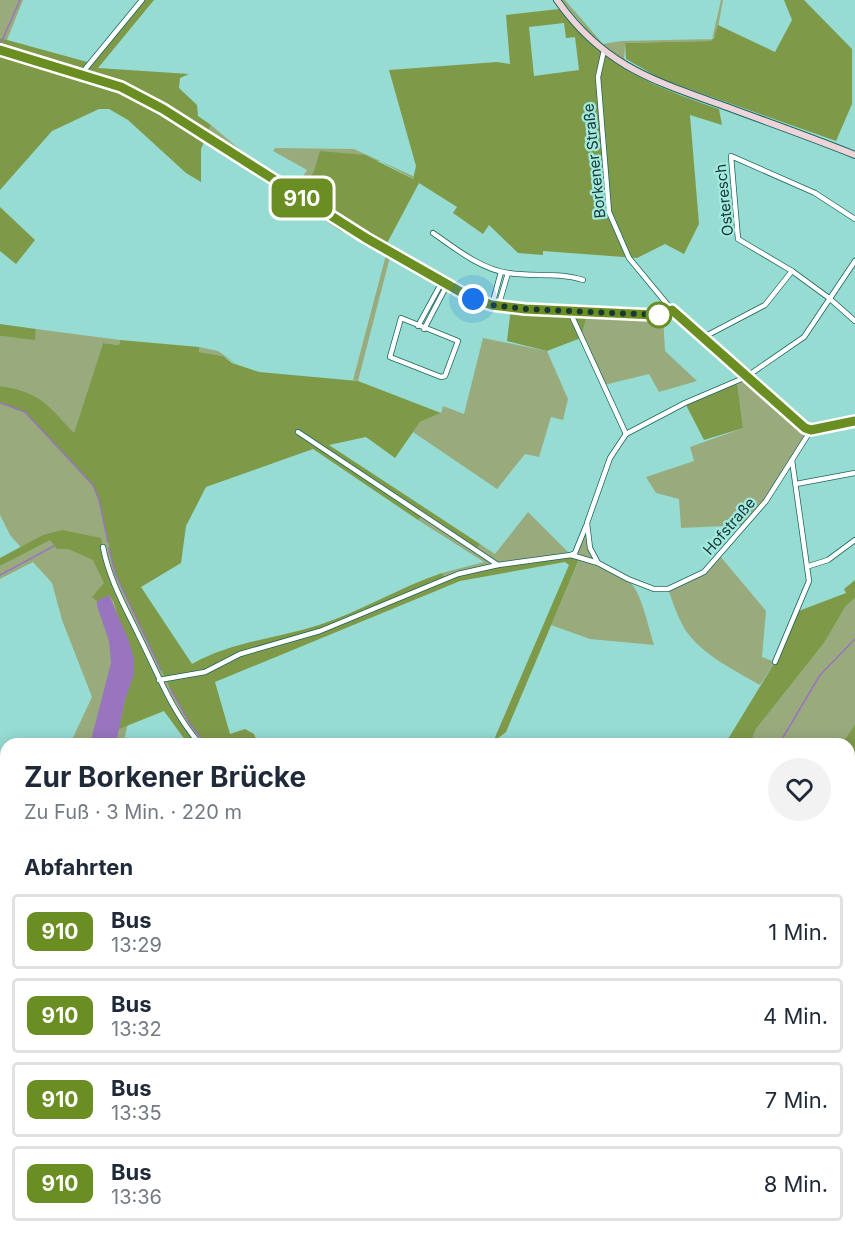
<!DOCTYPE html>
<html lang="de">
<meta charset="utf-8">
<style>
:root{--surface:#fff;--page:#f2f2f3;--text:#1f2937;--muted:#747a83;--line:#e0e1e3}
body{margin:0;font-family:Inter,sans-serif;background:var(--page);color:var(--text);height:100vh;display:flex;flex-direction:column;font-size:22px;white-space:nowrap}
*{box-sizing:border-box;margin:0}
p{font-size:20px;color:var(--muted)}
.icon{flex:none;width:33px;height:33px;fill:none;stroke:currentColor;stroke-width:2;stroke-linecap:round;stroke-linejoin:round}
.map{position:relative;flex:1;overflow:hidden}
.side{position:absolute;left:0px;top:738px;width:855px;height:504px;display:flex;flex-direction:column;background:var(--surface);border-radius:18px 18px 0 0;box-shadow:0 3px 15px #0003}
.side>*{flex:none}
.badge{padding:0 12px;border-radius:9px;font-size:21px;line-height:39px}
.you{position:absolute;width:30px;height:30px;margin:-15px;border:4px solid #fff;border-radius:50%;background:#1a73e8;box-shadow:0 0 0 9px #1a73e833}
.map>.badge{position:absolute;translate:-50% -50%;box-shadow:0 0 0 3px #fff}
h2{padding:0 24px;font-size:22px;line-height:54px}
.round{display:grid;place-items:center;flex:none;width:63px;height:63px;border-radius:32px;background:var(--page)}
.head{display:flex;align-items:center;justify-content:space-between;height:102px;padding:0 24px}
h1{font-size:28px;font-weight:700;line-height:45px}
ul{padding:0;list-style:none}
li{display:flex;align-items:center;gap:18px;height:75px;margin:0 12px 9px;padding:0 12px;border:3px solid var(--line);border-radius:6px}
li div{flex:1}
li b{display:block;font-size:22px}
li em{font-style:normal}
li .badge{min-width:66px;font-weight:700;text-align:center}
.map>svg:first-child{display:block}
</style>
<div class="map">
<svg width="855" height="1242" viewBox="0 0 855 1242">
<rect width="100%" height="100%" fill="#96dcd3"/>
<g fill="#99ab7d">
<path d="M0,0H23L7,40L0,38Z"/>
<path d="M561,0H565L603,44L621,41L712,39L721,0H723L717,33L710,41L625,43L624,62L595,39Z"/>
<path d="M211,125L245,154L295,189L307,170L273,151L275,148L354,149L413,176V179L380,161L314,171L297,195L391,253L358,381L353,380L386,255L339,230L205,140Z"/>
<path d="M588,311L663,315L665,351L697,381L659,392L649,374L604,385L581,338Z"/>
<path d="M36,329L120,340L119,345L103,343L74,434C54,409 32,391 0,386V336L18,338L36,333Z"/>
<path d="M483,338L547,351L568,399L563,420L551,417L539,457L525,454L497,489L413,432L420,422L441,413L443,406L464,414Z"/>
<path d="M199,347L218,351L238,365L223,356L199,352Z"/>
<path d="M746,377L805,428L811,430L779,482L747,525L681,528L679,499L656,493L646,477L694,461L690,447L743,428L737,381Z"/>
<path d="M0,394L78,449L120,532L190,724L206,744H200L143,663L123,744H70L92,697L62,620L52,583L33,562L0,579V566L25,552L10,535L0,515Z"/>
<path d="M528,512L571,555L575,552L587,523C584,572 618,561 634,587C644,603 648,627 654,645L590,639L551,625L580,558L445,578L442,573L484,562L418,520L422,515L476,550L480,544L495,554Z"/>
<path d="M720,556L766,611L762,657L775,662L760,685C734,670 696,652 682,624C676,613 672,600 668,589L704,572Z"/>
<path d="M855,598V724L842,744H750L756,729L824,643L846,606Z"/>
<path d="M0,802L6,805V1027L0,1030Z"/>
<path d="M198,1236H294L274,1242H193Z"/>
<path d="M324,1236H602L610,1242H329Z"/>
<path d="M683,1236H823L835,1242H802L797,1239V1242H686Z"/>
</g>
<g fill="#7e9a49" fill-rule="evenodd">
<path d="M142,0H154L98,68L189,74L180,78L179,88L197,105L198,116L211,125L201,149V182L186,173L128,120L109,109H99L52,131L0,190V38L91,63Z"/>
<path d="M784,0H804L852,49V104L836,141L661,79L626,59L625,43L710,41L714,38L718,25L775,52L792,20Z"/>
<path d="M559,9C608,69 648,84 719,109L722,125L690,115L699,224L684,254L665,244L637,258L543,251V255L518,253L489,225L483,234L453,213L457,207L419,183L384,249L297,195L314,171L320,151L365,155L413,179L416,166L389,70L497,62L510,64L506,15ZM564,23L566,38L575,37L579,70L534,76L529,27Z"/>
<path d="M0,207L35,240L16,264L0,251Z"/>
<path d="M511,308L588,311L581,338L547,351L507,341Z"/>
<path d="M0,324L36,329L35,340L0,336Z"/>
<path d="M120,340L199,347V352L223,356L232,363L259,372L358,381L441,413L420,422L395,458L366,437L329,445L480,544L476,550L422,516L418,520L313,449L206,487L186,526L181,563L141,587L192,664C232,641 276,639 319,625C362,611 400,587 442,573L445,578L498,565L571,555L580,557L506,732L493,742L569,565L565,562L460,581L215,682L230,734L245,729L254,734L258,744H206L190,724L170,688L115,573L99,500L93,486L25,412L0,403V386C40,392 48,405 74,433L103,343L119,345Z"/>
<path d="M737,381L743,428L704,440L685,403Z"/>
<path d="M62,530L101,538L106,564L170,704L200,744H188L164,711L119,729L125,700L134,674L114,602L109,595L97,601L92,597L104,583L93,560L68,549H57L50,540L0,566V558L43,535Z"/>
<path d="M855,580V598L846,606L824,643L756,729L750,744H725L775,662L796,612L846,593L844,589Z"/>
<path d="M855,724V1237L849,1234V744H842Z"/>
<path d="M294,1236H324L329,1242H274Z"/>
</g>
<g fill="#9875be">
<path d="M109,595L129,641L134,659V674L125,700L116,744H90L111,663L109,641L97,606V601Z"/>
<path d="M0,837L6,840V1023L0,1025Z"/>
<path d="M126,1236H198L193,1242H121Z"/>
<path d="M602,1236H670L675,1242H610Z"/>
</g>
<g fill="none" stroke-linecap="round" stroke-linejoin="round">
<g stroke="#9875be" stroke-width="1.5">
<path d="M0,45L20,0"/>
<path d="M0,403L25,412L93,485L99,500L108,542"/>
<path d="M109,548L115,573L161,670"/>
<path d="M0,575L54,546"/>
<path d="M170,688L190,724L206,744"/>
<path d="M779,744L820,675L855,639"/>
</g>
<g stroke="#1c665f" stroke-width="6">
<g id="street">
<path d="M0,50L121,87L163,109L366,238L473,299L492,305L524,309L655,315L672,310"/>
<path d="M604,50L598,77L609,212L629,258L672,310L805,428L811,430L855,421"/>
<path d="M82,73L142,0"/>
<path d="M855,219L815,193L731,156L738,239L792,271L829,298L855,321"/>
<path d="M433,233C455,248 480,269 508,273C533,277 559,272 583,280"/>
<path d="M492,305L501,272"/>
<path d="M498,307L508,273"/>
<path d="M569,310L626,434"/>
<path d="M401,318L458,341L445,376L441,377L390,357Z"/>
<path d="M418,326L442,282"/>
<path d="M424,329L447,285"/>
<path d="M704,337L765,305L792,271"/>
<path d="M811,430L766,501L704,572L668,589H654L628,579L598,563L590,548L587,523L610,458L626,434L685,403L746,377L804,337L855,261"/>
<path d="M298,432L498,565"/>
<path d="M796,484L855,473"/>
<path d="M103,547C109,579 125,607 139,636C158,674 172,712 200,744"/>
<path d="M571,555L575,553L586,526"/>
<path d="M809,566L828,560L855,540"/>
<path d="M775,662L809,581L792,460"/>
<path d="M159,680L205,672L240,654L320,631L458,574L498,565L571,555L598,563"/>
</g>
</g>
<g stroke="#1c665f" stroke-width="8">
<path id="secondary" d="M557,0C604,67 655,81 727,107C770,123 813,138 855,155"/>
</g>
<g stroke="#895865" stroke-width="8">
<g id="primary">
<path d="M0,802L6,805"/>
<path d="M838,1236L850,1242"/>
</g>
</g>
<use href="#street" stroke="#fff" stroke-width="4.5"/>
<use href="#secondary" stroke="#eed3d9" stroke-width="6"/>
<use href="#primary" stroke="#dda6b3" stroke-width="7"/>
</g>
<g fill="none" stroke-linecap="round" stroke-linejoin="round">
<g stroke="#fff" stroke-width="14">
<path id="line" d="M0,50L121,87L163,109L366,238L473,299L492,305L525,309L655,315L672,310L805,428L811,430L855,421"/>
</g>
<use href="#line" stroke="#6b8e23" stroke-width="9"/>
<path stroke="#193632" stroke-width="6" stroke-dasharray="0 10.8" d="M473,299L492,305L525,309L659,315"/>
</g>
<circle fill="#fff" stroke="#6b8e23" stroke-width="3" cx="659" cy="315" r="12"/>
<g text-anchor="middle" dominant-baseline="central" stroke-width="4.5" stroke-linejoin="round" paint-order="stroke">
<g font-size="15" fill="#193632" stroke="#a3eae0">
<text transform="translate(594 161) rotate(-96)">Borkener Straße</text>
<text transform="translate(724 200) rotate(-96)">Osteresch</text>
<text transform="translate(729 526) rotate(-49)">Hofstraße</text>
</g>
</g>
</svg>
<div class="you" style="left:473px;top:299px"></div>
<b class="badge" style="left:302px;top:198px;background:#6b8e23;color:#fff">910</b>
<section class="side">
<div class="head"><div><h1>Zur Borkener Brücke</h1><p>Zu Fuß · 3 Min. · 220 m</p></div><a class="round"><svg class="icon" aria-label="heart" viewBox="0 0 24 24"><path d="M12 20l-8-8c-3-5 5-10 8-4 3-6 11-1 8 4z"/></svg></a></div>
<h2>Abfahrten</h2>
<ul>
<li><span class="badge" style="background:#6b8e23;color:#fff">910</span><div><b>Bus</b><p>13:29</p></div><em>1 Min.</em></li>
<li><span class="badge" style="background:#6b8e23;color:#fff">910</span><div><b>Bus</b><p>13:32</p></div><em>4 Min.</em></li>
<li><span class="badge" style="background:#6b8e23;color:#fff">910</span><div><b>Bus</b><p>13:35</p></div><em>7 Min.</em></li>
<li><span class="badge" style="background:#6b8e23;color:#fff">910</span><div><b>Bus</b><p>13:36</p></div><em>8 Min.</em></li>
</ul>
</section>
</div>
